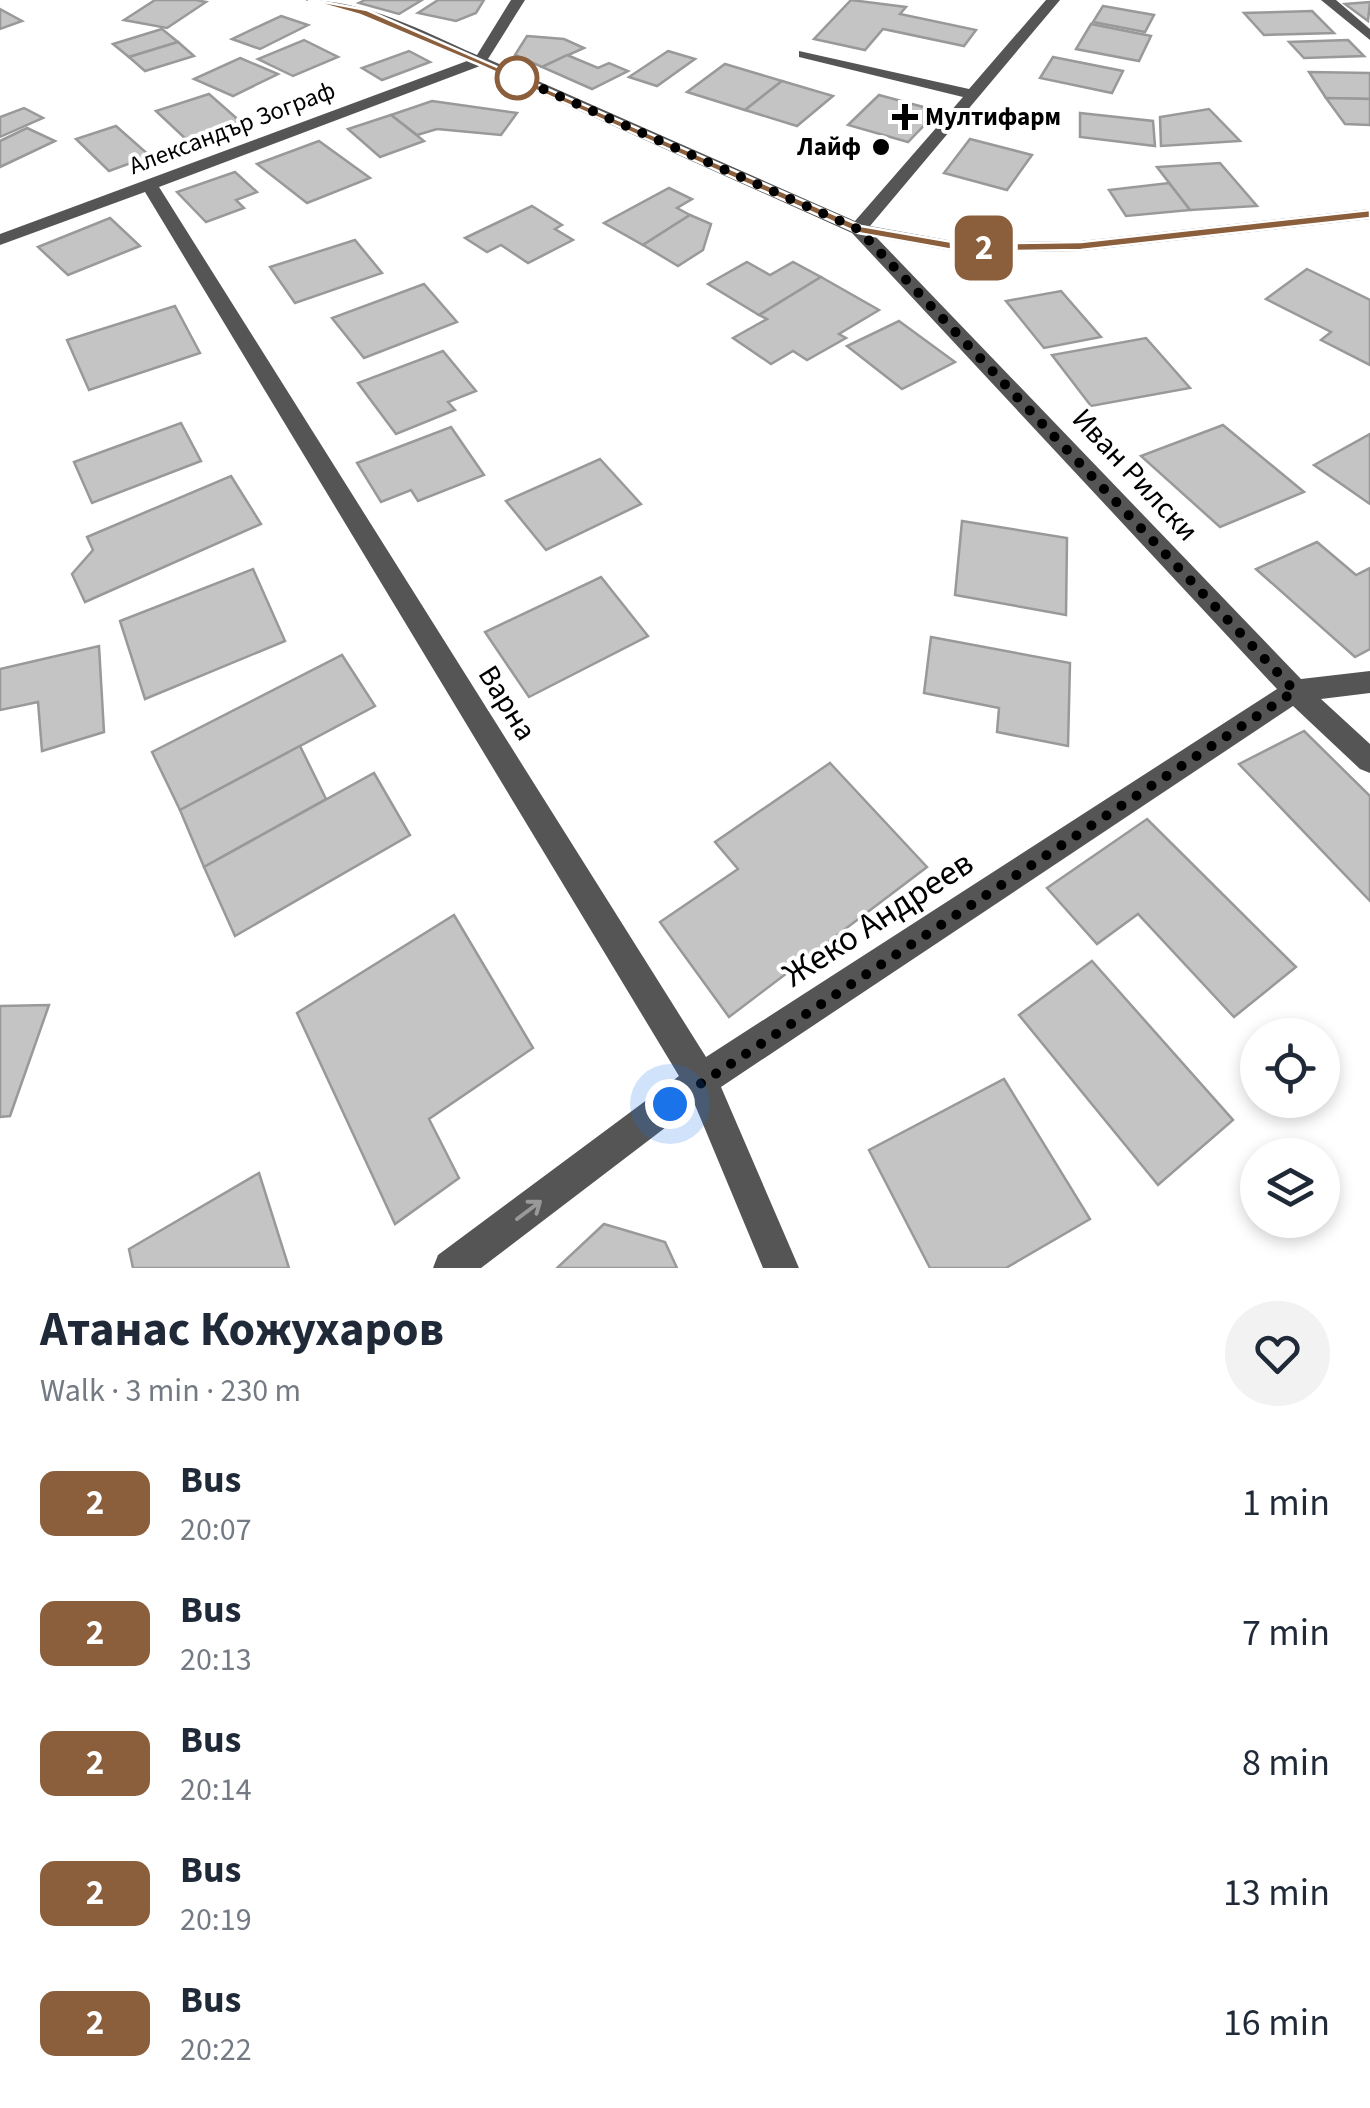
<!DOCTYPE html>
<meta charset="utf-8">
<style>
:root{--surface:#fff;--page:#f2f2f3;--text:#1f2937;--muted:#747a83}
body{margin:0;font-family:"Source Sans 3",sans-serif;background:var(--page);color:var(--text);height:100vh;display:flex;flex-direction:column;font-size:38px;white-space:nowrap}
*{box-sizing:border-box;margin:0}
p{font-size:32px;color:var(--muted)}
.icon{flex:none;width:55px;height:55px;fill:none;stroke:currentColor;stroke-width:2;stroke-linecap:round;stroke-linejoin:round}
.map{position:relative;height:1268px;overflow:hidden}
.panel{display:flex;flex-direction:column;background:var(--surface);flex:1}
.panel>*{flex:none}
.badge{padding:0 20px;border-radius:15px;font-size:35px;line-height:65px}
.fabs{position:absolute;left:1240px;top:1018px;display:grid;gap:20px}
.fabs a{display:grid;place-items:center;width:100px;height:100px;border-radius:50%;background:var(--surface);box-shadow:0 5px 15px #0003;font-size:50px}
.you{position:absolute;width:50px;height:50px;margin:-25px;border:8px solid #fff;border-radius:50%;background:#1a73e8;box-shadow:0 0 0 15px #1a73e833}
.map>.badge{position:absolute;translate:-50% -50%;box-shadow:0 0 0 5px #fff}
.round{display:grid;place-items:center;flex:none;width:105px;height:105px;border-radius:52px;background:var(--page)}
.headline{display:flex;align-items:center;justify-content:space-between;height:170px;padding:0 40px}
h1{font-size:48px;font-weight:700;line-height:75px}
ul{padding:0;list-style:none}
li{display:flex;align-items:center;gap:30px;height:130px;padding:0 40px}
li div{flex:1}
li b{display:block;font-size:38px}
li em{font-style:normal}
li .badge{min-width:110px;font-weight:700;text-align:center}
.map>svg:first-child{display:block}
</style>
<div class="map">
<svg width="1370" height="1268" viewBox="0 0 1370 1268">
<rect width="100%" height="100%" fill="#fff"/>
<g fill="#c4c4c4" stroke="#999" stroke-width="2.5">
<path d="M155,0H196L206,2L167,28L124,20Z"/>
<path d="M365,0H422L399,14L359,3Z"/>
<path d="M438,0H484L476,13L456,21L418,13Z"/>
<path d="M851,0L906,7L900,14L976,30L964,46L883,29L865,50L814,39Z"/>
<path d="M1370,2L1368,21L1345,4Z"/>
<path d="M1103,6L1154,15L1145,32L1093,22Z"/>
<path d="M0,9L22,21L0,29Z"/>
<path d="M1312,11L1334,33L1264,35L1244,13Z"/>
<path d="M281,16L308,25L260,49L232,39Z"/>
<path d="M1091,24L1151,36L1139,61L1076,49Z"/>
<path d="M162,29L178,42L129,57L113,44Z"/>
<path d="M527,36L564,39L584,48L542,67L515,55Z"/>
<path d="M304,40L338,57L293,76L258,59Z"/>
<path d="M1348,40L1364,56L1304,58L1289,42Z"/>
<path d="M178,42L194,56L145,71L129,57Z"/>
<path d="M409,51L430,62L382,80L362,68Z"/>
<path d="M668,51L695,59L657,86L629,77Z"/>
<path d="M567,55L598,68L609,63L628,71L592,89L542,67Z"/>
<path d="M1053,57L1123,71L1112,93L1040,78Z"/>
<path d="M240,58L278,74L233,96L194,79Z"/>
<path d="M725,64L782,81L745,110L687,92Z"/>
<path d="M1309,72L1370,73V99L1326,98Z"/>
<path d="M782,81L833,96L797,126L745,110Z"/>
<path d="M209,94L242,123L188,141L156,111Z"/>
<path d="M879,95L938,111L908,142L848,125Z"/>
<path d="M1326,98L1370,99V125L1345,124Z"/>
<path d="M432,101L517,113L501,135L437,129L417,135L391,115Z"/>
<path d="M24,108L43,118L0,137V117Z"/>
<path d="M1209,109L1240,141L1161,146L1160,117Z"/>
<path d="M1080,113L1153,121L1155,146L1080,137Z"/>
<path d="M391,115L424,141L380,157L348,129Z"/>
<path d="M116,126L150,156L109,171L76,139Z"/>
<path d="M27,128L55,141L0,167V141Z"/>
<path d="M970,139L1032,155L1007,190L944,173Z"/>
<path d="M319,141L370,178L307,203L257,164Z"/>
<path d="M1220,163L1257,206L1190,210L1157,167Z"/>
<path d="M235,172L257,192L236,200L244,208L206,222L177,192Z"/>
<path d="M1169,183L1190,210L1126,216L1109,190Z"/>
<path d="M669,188L692,199L677,208L690,215L643,245L604,223Z"/>
<path d="M532,206L562,225L555,229L573,240L528,263L501,245L487,252L465,238Z"/>
<path d="M690,215L711,224L703,250L678,266L643,245Z"/>
<path d="M110,218L140,246L68,275L38,247Z"/>
<path d="M355,240L382,273L295,303L270,267Z"/>
<path d="M747,262L770,275L793,262L821,277L759,315L708,284Z"/>
<path d="M1307,269L1370,300V365L1321,340L1331,332L1266,299Z"/>
<path d="M821,277L879,310L839,334L846,338L807,360L793,351L771,364L733,338L767,319L759,315Z"/>
<path d="M424,284L457,322L364,358L332,318Z"/>
<path d="M1061,291L1101,337L1044,348L1006,301Z"/>
<path d="M175,306L200,353L89,390L67,340Z"/>
<path d="M899,321L955,362L902,389L847,346Z"/>
<path d="M1146,338L1190,388L1091,406L1052,355Z"/>
<path d="M443,351L476,391L448,402L455,410L396,434L358,383Z"/>
<path d="M181,423L201,461L92,503L74,462Z"/>
<path d="M1223,425L1304,492L1220,527L1141,456Z"/>
<path d="M451,427L484,475L418,501L411,490L381,502L357,463Z"/>
<path d="M1370,434V504L1314,465Z"/>
<path d="M600,459L641,504L546,550L506,501Z"/>
<path d="M231,476L261,524L85,602L72,574L93,550L87,537Z"/>
<path d="M962,521L1067,538L1066,615L955,595Z"/>
<path d="M1317,542L1356,575L1370,568V649L1355,657L1256,569Z"/>
<path d="M253,569L285,641L145,699L120,621Z"/>
<path d="M601,577L648,636L529,697L485,632Z"/>
<path d="M931,637L1070,663L1068,746L997,732L999,708L924,693Z"/>
<path d="M99,646L104,732L42,751L38,702L0,710V669Z"/>
<path d="M342,655L375,706L180,810L152,752Z"/>
<path d="M1304,731L1370,796V901L1239,764Z"/>
<path d="M300,746L326,799L204,867L180,810Z"/>
<path d="M830,763L927,867L729,1017L660,922L738,869L715,842Z"/>
<path d="M374,773L410,835L235,936L204,867Z"/>
<path d="M1147,819L1296,967L1234,1017L1138,914L1097,944L1047,888Z"/>
<path d="M454,915L533,1048L429,1119L459,1178L395,1224L297,1013Z"/>
<path d="M1092,961L1233,1120L1158,1185L1019,1015Z"/>
<path d="M49,1005L10,1116L0,1117V1006Z"/>
<path d="M1004,1079L1090,1219L1006,1268H930L869,1150Z"/>
<path d="M259,1173L289,1268H133L129,1249Z"/>
<path d="M604,1224L665,1242L677,1268H557Z"/>
</g>
<g fill="none" stroke-linecap="round" stroke-linejoin="round">
<g fill="#555" fill-rule="evenodd">
<path d="M305,0C366,0 422,31 477,55L511,0H525L488,59L855,221L963,97L799,57V51L969,89L1046,0H1060L870,226L964,243L1081,241L1370,209V219L1081,251L964,253L876,237L1301,679L1370,671V693L1321,699L1370,744V773L1360,769L1293,706L721,1087L799,1268H763L695,1105L481,1268H433L438,1255L679,1076L145,192L0,245V234L467,61L360,15ZM480,66L852,233L1277,689L706,1057L159,187Z"/>
<path d="M1321,0H1336L1370,29V40Z"/>
</g>
</g>
<defs><path id="oneway-shaft" d="M-6 0H5M1.5-3L5.5 0L1.5 3" fill="none" stroke-width="1.6" stroke-linecap="round" stroke-linejoin="round" transform="scale(2.5)"/></defs>
<use stroke="#999" href="#oneway-shaft" transform="translate(529 1210) rotate(-37)"/>
<path fill="#8b5e3c" stroke="#fff" stroke-width="2.5" d="M308,0H313L367,10L861,226L964,244L1081,242L1370,210V218L1081,250L964,252L858,233L477,64L360,15Z"/>
<g fill="none" stroke-linecap="round" stroke-linejoin="round">
<path stroke="#000" stroke-width="10" stroke-dasharray="0 18" d="M517,78L514,76L858,229L1295,691L670,1104"/>
</g>
<circle fill="#fff" stroke="#8b5e3c" stroke-width="5" cx="517" cy="78" r="20"/>
<g fill="#000" stroke="#fff" stroke-width="4">
<path d="M900 102h10v10h10v10h-10v10h-10v-10h-10v-10h10z"/>
<circle cx="881" cy="147" r="10"/>
</g>
<g text-anchor="middle" dominant-baseline="central" stroke-width="8" stroke-linejoin="round" paint-order="stroke">
<g font-size="25" font-weight="bold" fill="#000" stroke="#fff" text-anchor="start">
<text x="925" y="117">Мултифарм</text>
<text x="861" y="147" text-anchor="end">Лайф</text>
</g>
<g font-size="25" fill="#000" stroke="#fff">
<text transform="translate(232 128) rotate(-21)">Александър Зограф</text>
</g>
<g font-size="30" fill="#000" stroke="#fff">
<text transform="translate(1135 475) rotate(47)">Иван Рилски</text>
<text transform="translate(507 703) rotate(58)">Варна</text>
</g>
<g font-size="35" fill="#000" stroke="#fff">
<text transform="translate(878 919) rotate(-33)">Жеко Андреев</text>
</g>
</g>
</svg>
<div class="fabs">
<a><svg class="icon" aria-label="locate" viewBox="0 0 24 24"><circle cx="12" cy="12" r="6"/><path d="M12 2v4M12 18v4M2 12h4M18 12h4"/></svg></a>
<a><svg class="icon" aria-label="layers" viewBox="0 0 24 24"><path d="M12 4l9 5-9 5-9-5zM3 14l9 5 9-5"/></svg></a>
</div>
<div class="you" style="left:670px;top:1104px"></div>
<b class="badge" style="left:984px;top:248px;background:#8b5e3c;color:#fff">2</b>
</div>
<section class="panel">
<div class="headline"><div><h1>Атанас Кожухаров</h1><p>Walk · 3 min · 230 m</p></div><a class="round"><svg class="icon" aria-label="heart" viewBox="0 0 24 24"><path d="M12 20l-8-8c-3-5 5-10 8-4 3-6 11-1 8 4z"/></svg></a></div>
<ul>
<li><span class="badge" style="background:#8b5e3c;color:#fff">2</span><div><b>Bus</b><p>20:07</p></div><em>1 min</em></li>
<li><span class="badge" style="background:#8b5e3c;color:#fff">2</span><div><b>Bus</b><p>20:13</p></div><em>7 min</em></li>
<li><span class="badge" style="background:#8b5e3c;color:#fff">2</span><div><b>Bus</b><p>20:14</p></div><em>8 min</em></li>
<li><span class="badge" style="background:#8b5e3c;color:#fff">2</span><div><b>Bus</b><p>20:19</p></div><em>13 min</em></li>
<li><span class="badge" style="background:#8b5e3c;color:#fff">2</span><div><b>Bus</b><p>20:22</p></div><em>16 min</em></li>
</ul>
</section>
